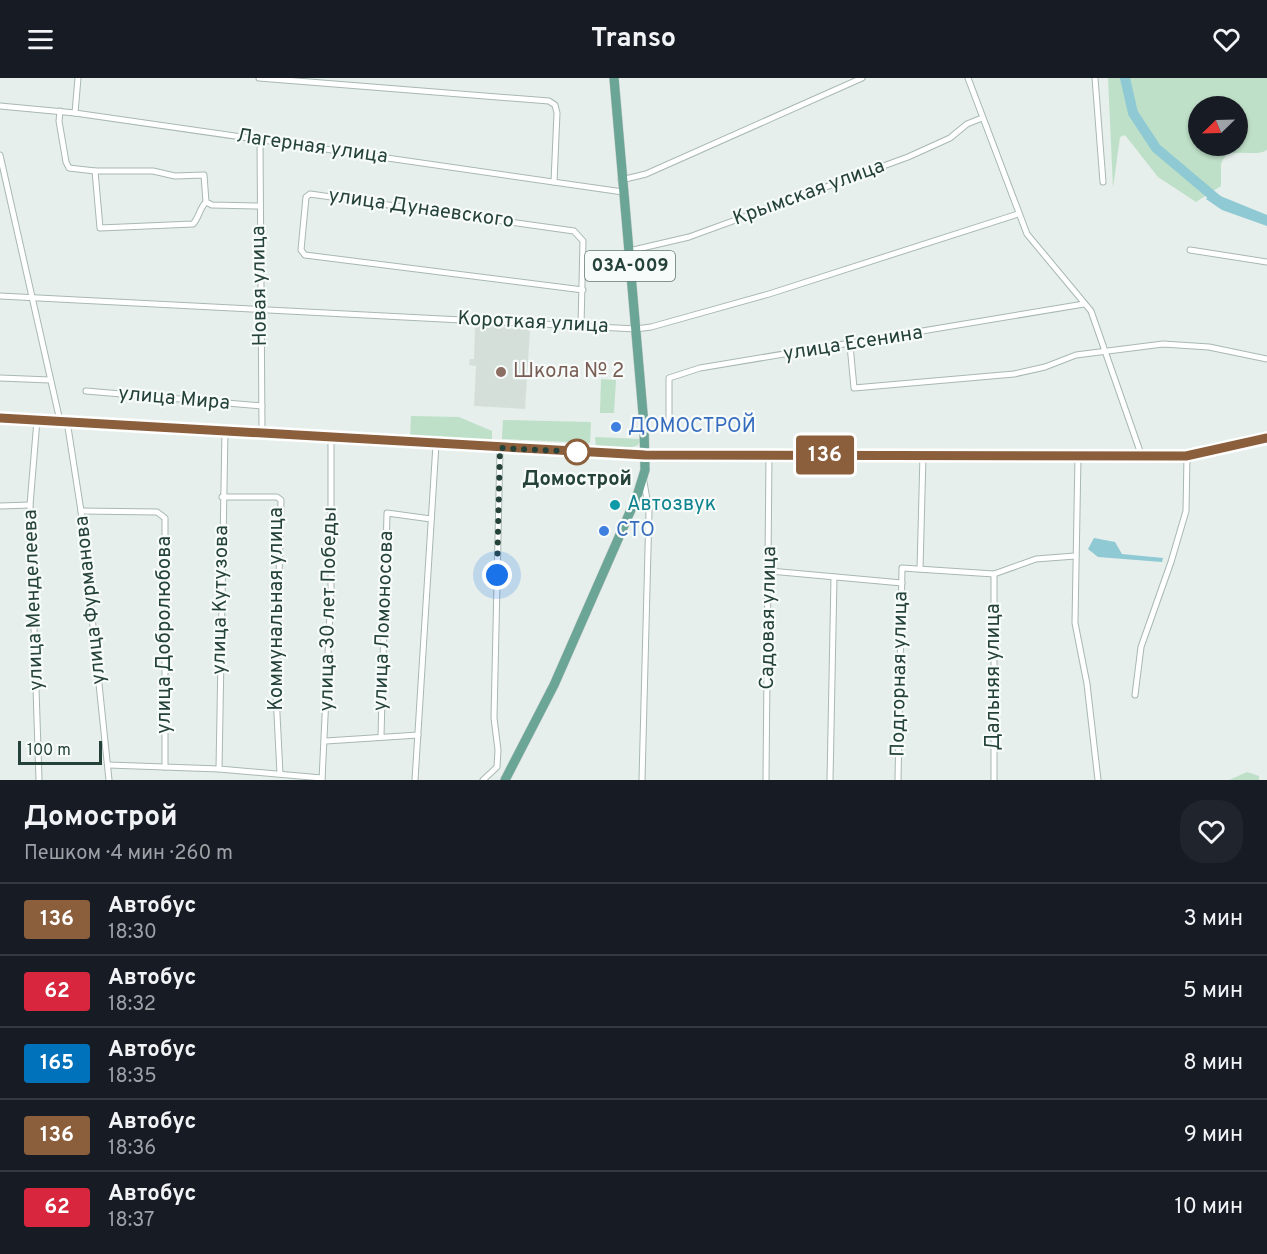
<!DOCTYPE html>
<html lang="ru">
<meta charset="utf-8">
<style>
:root{--surface:#171b24;--page:#20242c;--text:#f1f3f6;--muted:#9ea1a6;--line:#363941}
body{margin:0;font-family:Overpass,sans-serif;background:var(--page);color:var(--text);height:100vh;display:flex;flex-direction:column;font-size:22px;white-space:nowrap}
*{box-sizing:border-box;margin:0}
p{font-size:20px;color:var(--muted)}
.icon{flex:none;width:33px;height:33px;fill:none;stroke:currentColor;stroke-width:2;stroke-linecap:round;stroke-linejoin:round}
.map{position:relative;height:702px;overflow:hidden}
.drawer{display:flex;flex-direction:column;background:var(--surface);flex:1}
.drawer>*{flex:none}
.badge{padding:0 12px;border-radius:4px;font-size:21px;line-height:39px}
.needle{width:39px;rotate:247deg}
.buttons{position:absolute;left:1188px;top:18px;display:grid;gap:12px}
.buttons a{display:grid;place-items:center;width:60px;height:60px;border-radius:50%;background:var(--surface);box-shadow:0 2px 4px #0004;font-size:30px}
.scale{position:absolute;left:18px;bottom:15px;width:84px;box-sizing:border-box;padding-left:6px;border:3px solid #24423a;border-top:0;font-size:16px;line-height:21px;white-space:nowrap;color:#24423a;-webkit-text-stroke:4px #f7fbf9;paint-order:stroke}
.you{position:absolute;width:30px;height:30px;margin:-15px;border:4px solid #fff;border-radius:50%;background:#1a73e8;box-shadow:0 0 0 9px #1a73e833}
.map>.badge{position:absolute;translate:-50% -50%;box-shadow:0 0 0 3px #fff}
.round{display:grid;place-items:center;flex:none;width:63px;height:63px;border-radius:24px;background:var(--page)}
.overview{display:flex;align-items:center;justify-content:space-between;height:102px;padding:0 24px}
h1{font-size:28px;font-weight:700;line-height:45px}
ul{padding:0;list-style:none}
li{display:flex;align-items:center;gap:18px;height:72px;padding:0 24px;border-top:2px solid var(--line)}
li div{flex:1}
li b{display:block;font-size:22px}
li em{font-style:normal}
li .badge{min-width:66px;font-weight:700;text-align:center}
header{display:flex;justify-content:space-between;align-items:center;height:78px;padding:0 24px;background:var(--surface);font-size:27px;font-weight:700}
.map>svg:first-child{display:block}
</style>
<header><svg class="icon" aria-label="menu" viewBox="0 0 24 24"><path d="M4 6h16M4 12h16M4 18h16"/></svg>Transo<svg class="icon" aria-label="heart" viewBox="0 0 24 24"><path d="M12 20l-8-8c-3-5 5-10 8-4 3-6 11-1 8 4z"/></svg></header>
<div class="map">
<svg width="1267" height="702" viewBox="0 0 1267 702">
<rect width="100%" height="100%" fill="#e6efeb"/>
<path fill="#d4dfda" d="M475,247L530,251L525,331L474,328L476,288L469,287L470,281H474Z"/>
<g fill="#bfe0c8" fill-rule="evenodd">
<path d="M1108,0H1267V72C1254,81 1224,65 1221,88C1221,95 1221,101 1221,108L1196,124L1158,99L1125,57L1120,59L1113,110ZM1198,28H1238V68H1198Z"/>
<path d="M601,301L616,302L614,335H600Z"/>
<path d="M411,338L459,339L492,353V363L410,359Z"/>
<path d="M503,342L591,344L590,365L502,361Z"/>
<path d="M595,359L641,361L638,367L628,371L596,369Z"/>
<path d="M1247,694L1259,698V702H1229Z"/>
</g>
<g fill="#8ec9d4">
<path d="M1213,115L1267,137V148L1222,132L1206,121Z"/>
<path d="M1094,460L1115,464L1122,476L1163,480L1162,484L1098,479L1088,471Z"/>
</g>
<g fill="none" stroke-linecap="round" stroke-linejoin="round">
<path stroke="#8ec9d4" stroke-width="10" d="M1125,0L1133,35L1156,70L1220,124"/>
<g stroke="#a8b8b2" stroke-width="7">
<g id="street">
<path d="M259,0L549,23L555,27L557,35L554,104"/>
<path d="M968,0L1027,156L1091,233L1142,379"/>
<path d="M1095,0L1103,104"/>
<path d="M0,28L75,35L623,114"/>
<path d="M60,33L59,43L66,84L69,90L95,93H153L175,98L204,97L206,124L212,127L259,128"/>
<path d="M75,35L78,0"/>
<path d="M260,62L262,354"/>
<path d="M0,77L60,343"/>
<path d="M95,93L100,150L193,146C199,140 199,131 206,124"/>
<path d="M621,102L646,96L862,0"/>
<path d="M1190,172L1267,184"/>
<path d="M629,173L689,159L908,79L950,60L967,46L982,40"/>
<path d="M0,218L636,251L651,249L769,216L1018,136"/>
<path d="M581,248L583,163L574,153L310,116L306,119L301,172L305,177L583,212"/>
<path d="M850,267L854,310L1014,296L1045,289L1076,277L1163,266L1209,269L1267,281"/>
<path d="M0,300L50,302"/>
<path d="M86,313L262,328"/>
<path d="M37,342L30,427L39,702"/>
<path d="M67,343L81,433L109,702"/>
<path d="M669,347V300L700,290L1084,226"/>
<path d="M645,377L1187,378L1267,360"/>
<path d="M1078,378L1075,545L1087,606L1098,702"/>
<path d="M222,419H277L281,422L276,616L280,696"/>
<path d="M0,428L30,427"/>
<path d="M81,433L157,434L165,440V689"/>
<path d="M920,491L923,377"/>
<path d="M770,493L902,505"/>
<path d="M994,496V702"/>
<path d="M1135,617L1141,569L1171,484L1186,433L1187,378"/>
<path d="M381,658L387,435L431,441"/>
<path d="M326,663L418,657"/>
<path d="M109,687L219,691L322,700"/>
<path d="M219,691L225,352"/>
<path d="M322,702L331,513V359"/>
<path d="M415,702L436,366"/>
<path d="M483,702L497,689L498,672L494,640L500,370"/>
<path d="M642,702L649,433L644,404"/>
<path d="M766,702L769,377"/>
<path d="M830,702L834,499"/>
<path d="M898,702L902,490L994,496L1036,481L1075,478"/>
</g>
</g>
<g stroke="#a4bbb3" stroke-width="10">
<path id="secondary" d="M0,340L645,377"/>
</g>
<g stroke="#c2cac8" stroke-width="10">
<path id="primary" d="M505,702L554,607L637,418L645,392L644,347L614,0"/>
</g>
<use href="#street" stroke="#fff" stroke-width="5"/>
<use href="#secondary" stroke="#fff" stroke-width="8"/>
<use href="#primary" stroke="#6aa596" stroke-width="9"/>
</g>
<g fill="none" stroke-linecap="round" stroke-linejoin="round">
<g stroke="#fff" stroke-width="14">
<path id="line" d="M0,340L645,377L1186,378L1267,360"/>
</g>
<use href="#line" stroke="#8b5e3c" stroke-width="9"/>
<path stroke="#24423a" stroke-width="6" stroke-dasharray="0 10.8" d="M497,497L500,370L583,374H577"/>
</g>
<circle fill="#8d6e63" stroke="#f7fbf9" stroke-width="2" cx="501" cy="294" r="6"/>
<g fill="#3f7fe0" stroke="#f7fbf9" stroke-width="2">
<circle cx="616" cy="349" r="6"/>
<circle cx="604" cy="453" r="6"/>
</g>
<circle fill="#fff" stroke="#8b5e3c" stroke-width="3" cx="577" cy="374" r="12"/>
<circle fill="#0f9aa8" stroke="#f7fbf9" stroke-width="2" cx="615" cy="427" r="6"/>
<g text-anchor="middle" dominant-baseline="central" stroke-width="4.5" stroke-linejoin="round" paint-order="stroke">
<rect fill="#f7fbf9" stroke="#637a73" stroke-width="1.5" x="585" y="173" width="90" height="30" rx="4.5"/>
<g font-size="18" font-weight="bold" fill="#24423a">
<text x="630" y="188">03А-009</text>
</g>
<g font-size="20" fill="#24423a" stroke="#f7fbf9">
<text transform="translate(312 69) rotate(8)">Лагерная улица</text>
<text transform="translate(809 115) rotate(-20)">Крымская улица</text>
<text transform="translate(421 131) rotate(8)">улица Дунаевского</text>
<text transform="translate(260 208) rotate(-91)">Новая улица</text>
<text transform="translate(533 245) rotate(3)">Короткая улица</text>
<text transform="translate(853 266) rotate(-9)">улица Есенина</text>
<text transform="translate(174 321) rotate(5)">улица Мира</text>
<text transform="translate(34 522) rotate(-92)">улица Менделеева</text>
<text transform="translate(91 522) rotate(-96)">улица Фурманова</text>
<text transform="translate(221 522) rotate(-89)">улица Кутузова</text>
<text transform="translate(277 531) rotate(-90)">Коммунальная улица</text>
<text transform="translate(329 531) rotate(-89)">улица 30 лет Победы</text>
<text transform="translate(769 540) rotate(-89)">Садовая улица</text>
<text transform="translate(384 543) rotate(-88)">улица Ломоносова</text>
<text transform="translate(165 557) rotate(-90)">улица Добролюбова</text>
<text transform="translate(900 596) rotate(-89)">Подгорная улица</text>
<text transform="translate(994 599) rotate(-90)">Дальняя улица</text>
</g>
<g font-size="20" fill="#785e54" stroke="#f7fbf9" text-anchor="start">
<text x="513" y="294">Школа № 2</text>
</g>
<g font-size="20" fill="#366cbe" stroke="#f7fbf9" text-anchor="start">
<text x="628" y="349">ДОМОСТРОЙ</text>
<text x="616" y="453">СТО</text>
</g>
<g font-size="20" font-weight="bold" fill="#24423a" stroke="#f7fbf9">
<text x="577" y="402">Домострой</text>
</g>
<g font-size="20" fill="#0d838f" stroke="#f7fbf9" text-anchor="start">
<text x="627" y="427">Автозвук</text>
</g>
</g>
</svg>
<div class="buttons">
<a><svg class="needle" viewBox="-14 -14 28 28"><path d="M0-13l5 13h-10z" fill="#e53935"/><path d="M0 13l5-13h-10z" fill="#9ea1a6"/></svg></a>
</div>
<div class="scale">100 m</div>
<div class="you" style="left:497px;top:497px"></div>
<b class="badge" style="left:825px;top:377px;background:#8b5e3c;color:#fff">136</b>
</div>
<section class="drawer">
<div class="overview"><div><h1>Домострой</h1><p>Пешком · 4 мин · 260 m</p></div><a class="round"><svg class="icon" aria-label="heart" viewBox="0 0 24 24"><path d="M12 20l-8-8c-3-5 5-10 8-4 3-6 11-1 8 4z"/></svg></a></div>
<ul>
<li><span class="badge" style="background:#8b5e3c;color:#fff">136</span><div><b>Автобус</b><p>18:30</p></div><em>3 мин</em></li>
<li><span class="badge" style="background:#d7263d;color:#fff">62</span><div><b>Автобус</b><p>18:32</p></div><em>5 мин</em></li>
<li><span class="badge" style="background:#0072bc;color:#fff">165</span><div><b>Автобус</b><p>18:35</p></div><em>8 мин</em></li>
<li><span class="badge" style="background:#8b5e3c;color:#fff">136</span><div><b>Автобус</b><p>18:36</p></div><em>9 мин</em></li>
<li><span class="badge" style="background:#d7263d;color:#fff">62</span><div><b>Автобус</b><p>18:37</p></div><em>10 мин</em></li>
</ul>
</section>
